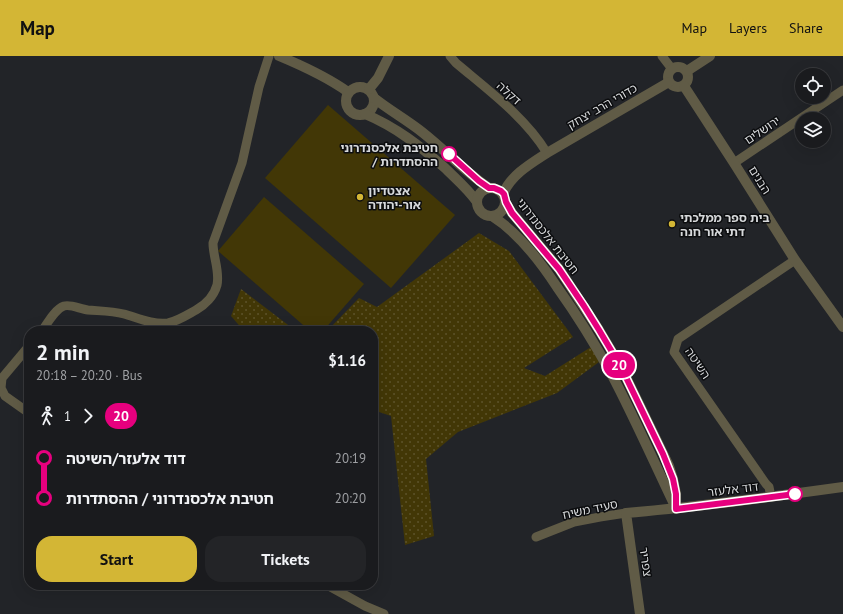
<!DOCTYPE html>
<meta charset="utf-8">
<style>
:root{--surface:#1a1b1e;--page:#232427;--text:#f1f3f6;--muted:#9fa1a4;--line:#38393c;--accent:#d3b635}
body{margin:0;font-family:"PT Sans","Noto Sans Hebrew",sans-serif;background:var(--page);color:var(--text);height:100vh;display:flex;flex-direction:column;font-size:15px;white-space:nowrap}
*{box-sizing:border-box;margin:0}
p{font-size:13px;color:var(--muted)}
.icon{flex:none;width:22px;height:22px;fill:none;stroke:currentColor;stroke-width:2;stroke-linecap:round;stroke-linejoin:round}
.map{position:relative;flex:1;overflow:hidden}
.side{position:absolute;left:24px;top:270px;width:354px;height:264px;display:flex;flex-direction:column;background:var(--surface);border-radius:16px;box-shadow:0 4px 16px #0002,0 0 0 1px var(--line)}
.side>*{flex:none}
.badge{padding:0 8px;border-radius:13px;font-size:14px;line-height:26px}
.tools{position:absolute;left:795px;top:12px;display:grid;gap:8px}
.tools a{display:grid;place-items:center;width:36px;height:36px;border-radius:50%;background:var(--surface);box-shadow:0 4px 16px #0002,0 0 0 1px var(--line);font-size:20px}
.map>.badge{position:absolute;translate:-50% -50%;box-shadow:0 0 0 2px #fff}
.legs{display:flex;align-items:center;gap:6px;height:44px;padding:0 12px;font-size:13px}
.legs p{margin-inline-start:auto}
.overview{display:flex;align-items:center;justify-content:space-between;height:68px;padding:0 12px}
h1{font-size:22px;font-weight:700;line-height:30px}
.action{display:flex;gap:8px;margin-top:auto;padding:8px 12px}
.action a{flex:1;height:46px;border-radius:16px;background:var(--accent);color:#111;font-size:16px;font-weight:700;line-height:46px;text-align:center}
.action a+a{background:var(--page);color:var(--text)}
ul{padding:0 12px;list-style:none}
li{display:flex;align-items:center;gap:14px;height:40px;font-size:15px}
li i{display:grid;place-items:center;width:6px;height:100%;margin:0 5px;background:currentColor}
li i::after{content:'';width:10px;height:10px;margin:-5px;border:3px solid;border-radius:50%;background:var(--surface)}
li p{margin-inline-start:auto}
li:first-child i{background:linear-gradient(#0000 50%,currentColor 0)}
li:last-child i{background:linear-gradient(currentColor 50%,#0000 0)}
header{display:flex;align-items:center;gap:24px;box-sizing:border-box;height:56px;padding:0 20px;background:var(--accent);color:#111}
header strong{font-size:19px}
nav{display:flex;gap:22px;margin-inline-start:auto;font-size:14px}
.map>svg:first-child{display:block}
</style>
<header>
<strong>Map</strong>
<nav><a>Map</a><a>Layers</a><a>Share</a></nav>
</header>
<div class="map">
<svg width="843" height="558" viewBox="0 0 843 558">
<defs>
<pattern id="grass-dots" width="8" height="8" patternUnits="userSpaceOnUse"><rect width="8" height="8" fill="#423706"/><path d="M2 2h.1M6 6h.1" fill="none" stroke="#5d532a" stroke-width="1.8" stroke-linecap="round"/></pattern>
</defs>
<rect width="100%" height="100%" fill="#222428"/>
<g fill="url(#grass-dots)">
<path d="M479,177L509,195L573,281L524,312L545,320L591,291L599,306L557,337L458,376L426,403L434,480L405,489L391,360L373,354V275H327L359,242L377,251Z"/>
<path d="M241,233L296,275H244L231,260Z"/>
</g>
<g fill="#423706">
<path d="M328,49L455,159L391,232L265,122Z"/>
<path d="M264,141L364,228L323,275H310L218,195Z"/>
</g>
<g fill="none" stroke-linecap="round" stroke-linejoin="round">
<g stroke="#605b46" stroke-width="9">
<path d="M450,0L456,7C488,34 525,61 547,97"/>
<path d="M662,0L672,13"/>
<path d="M734,107L843,34"/>
<path d="M42,275C47,268 55,253 64,250C71,248 80,253 88,254C100,255 112,255 124,258C138,262 153,269 168,267C178,265 187,259 196,254C205,249 214,240 217,229C220,215 213,201 213,187L242,107L259,31L269,0"/>
<path d="M29,290L2,322L1,332L5,340L29,357"/>
<path d="M771,441L769,431L766,428L674,296L678,283L795,204"/>
<path d="M536,481L574,466L600,461L626,457"/>
<path d="M327,529L365,550L384,558"/>
</g>
<g stroke="#605b46" stroke-width="10">
<path d="M279,0C303,10 327,21 348,36"/>
<circle cx="678" cy="21" r="10"/>
<path d="M687,15L710,0"/>
<path d="M684,30L734,107L795,204L843,271"/>
<circle cx="360" cy="45" r="14"/>
<path d="M369,33L378,22L389,0"/>
<path d="M374,42C389,54 407,64 422,76C445,94 465,116 489,132"/>
<path d="M365,58C396,71 420,90 445,112C456,123 468,133 477,146"/>
<circle cx="491" cy="146" r="14"/>
<path d="M503,138C511,119 530,108 547,97L669,26"/>
<path d="M505,146L512,157L559,213L599,274L621,311L639,348L669,410L673,423L676,438V453"/>
<path d="M492,160C519,177 540,205 557,231C577,259 595,288 612,319C634,361 654,406 675,450"/>
<path d="M640,558L626,457C699,451 771,441 843,431"/>
</g>
</g>
<g fill="none" stroke-linecap="round" stroke-linejoin="round">
<g stroke="#fff" stroke-width="9">
<path id="line-1" d="M449,98L479,125L489,132H494L501,135L504,138L506,146L512,157L559,213L584,250L599,274L621,311L663,398L673,423L676,438V453L795,438"/>
</g>
<use href="#line-1" stroke="#e6007e" stroke-width="6"/>
</g>
<g fill="#fff" stroke="#e6007e" stroke-width="2">
<circle cx="449" cy="98" r="7"/>
<circle cx="795" cy="438" r="7"/>
</g>
<g fill="#d3b635" stroke="#0c0d0f" stroke-width="1.5">
<circle cx="360" cy="141" r="4"/>
<circle cx="672" cy="168" r="4"/>
</g>
<g text-anchor="middle" dominant-baseline="central" stroke-width="3" stroke-linejoin="round" paint-order="stroke">
<g font-size="12" fill="#d7d9db" stroke="#0c0d0f">
<text transform="translate(509 37) rotate(42)">דקלה</text>
<text transform="translate(602 50) rotate(-30)">כדורי הרב יצחק</text>
<text transform="translate(762 74) rotate(-34)">ירושלים</text>
<text transform="translate(760 124) rotate(58)">הבנים</text>
<text transform="translate(548 180) rotate(52)">חטיבת אלכסנדרוני</text>
<text transform="translate(698 307) rotate(56)">השיטה</text>
<text transform="translate(733 433) rotate(-7)">דוד אלעזר</text>
<text transform="translate(590 453) rotate(-12)">סעיד משיח</text>
<text transform="translate(646 506) rotate(82)">צפריר</text>
</g>
<g font-size="12" font-weight="bold" fill="#d7d9db" stroke="#0c0d0f" text-anchor="end">
<text x="438" y="91">חטיבת אלכסנדרוני<tspan x="438" dy="14">/ ההסתדרות</tspan></text>
</g>
<g font-size="12" font-weight="bold" fill="#d7d9db" stroke="#0c0d0f" text-anchor="start">
<text x="368" y="134">אצטדיון<tspan x="368" dy="14">אור-יהודה</tspan></text>
<text x="680" y="161">בית ספר ממלכתי<tspan x="680" dy="14">דתי אור חנה</tspan></text>
</g>
</g>
</svg>
<div class="tools">
<a><svg class="icon" aria-label="locate" viewBox="0 0 24 24"><circle cx="12" cy="12" r="6"/><path d="M12 2v4M12 18v4M2 12h4M18 12h4"/></svg></a>
<a><svg class="icon" aria-label="layers" viewBox="0 0 24 24"><path d="M12 4l9 5-9 5-9-5zM3 14l9 5 9-5"/></svg></a>
</div>
<b class="badge" style="left:619px;top:309px;background:#e6007e;color:#fff">20</b>
<section class="side">
<div class="overview"><div><h1>2 min</h1><p>20:18 – 20:20 · Bus</p></div><b>$1.16</b></div>
<div class="legs"><svg class="icon" aria-label="walk" viewBox="0 0 24 24"><circle cx="13" cy="4" r="2"/><path d="M13 8l-2 6 4 7M11 14l-3 7M7 12l3-4h3l4 4"/></svg>1<svg class="icon" aria-label="forward" viewBox="0 0 24 24"><path d="M9 5l7 7-7 7"/></svg><b class="badge" style="background:#e6007e;color:#fff">20</b></div>
<ul>
<li><i style="color:#e6007e"></i><b>דוד אלעזר/השיטה</b><p>20:19</p></li>
<li><i style="color:#e6007e"></i><b>חטיבת אלכסנדרוני / ההסתדרות</b><p>20:20</p></li>
</ul>
<div class="action"><a>Start</a><a>Tickets</a></div>
</section>
</div>
